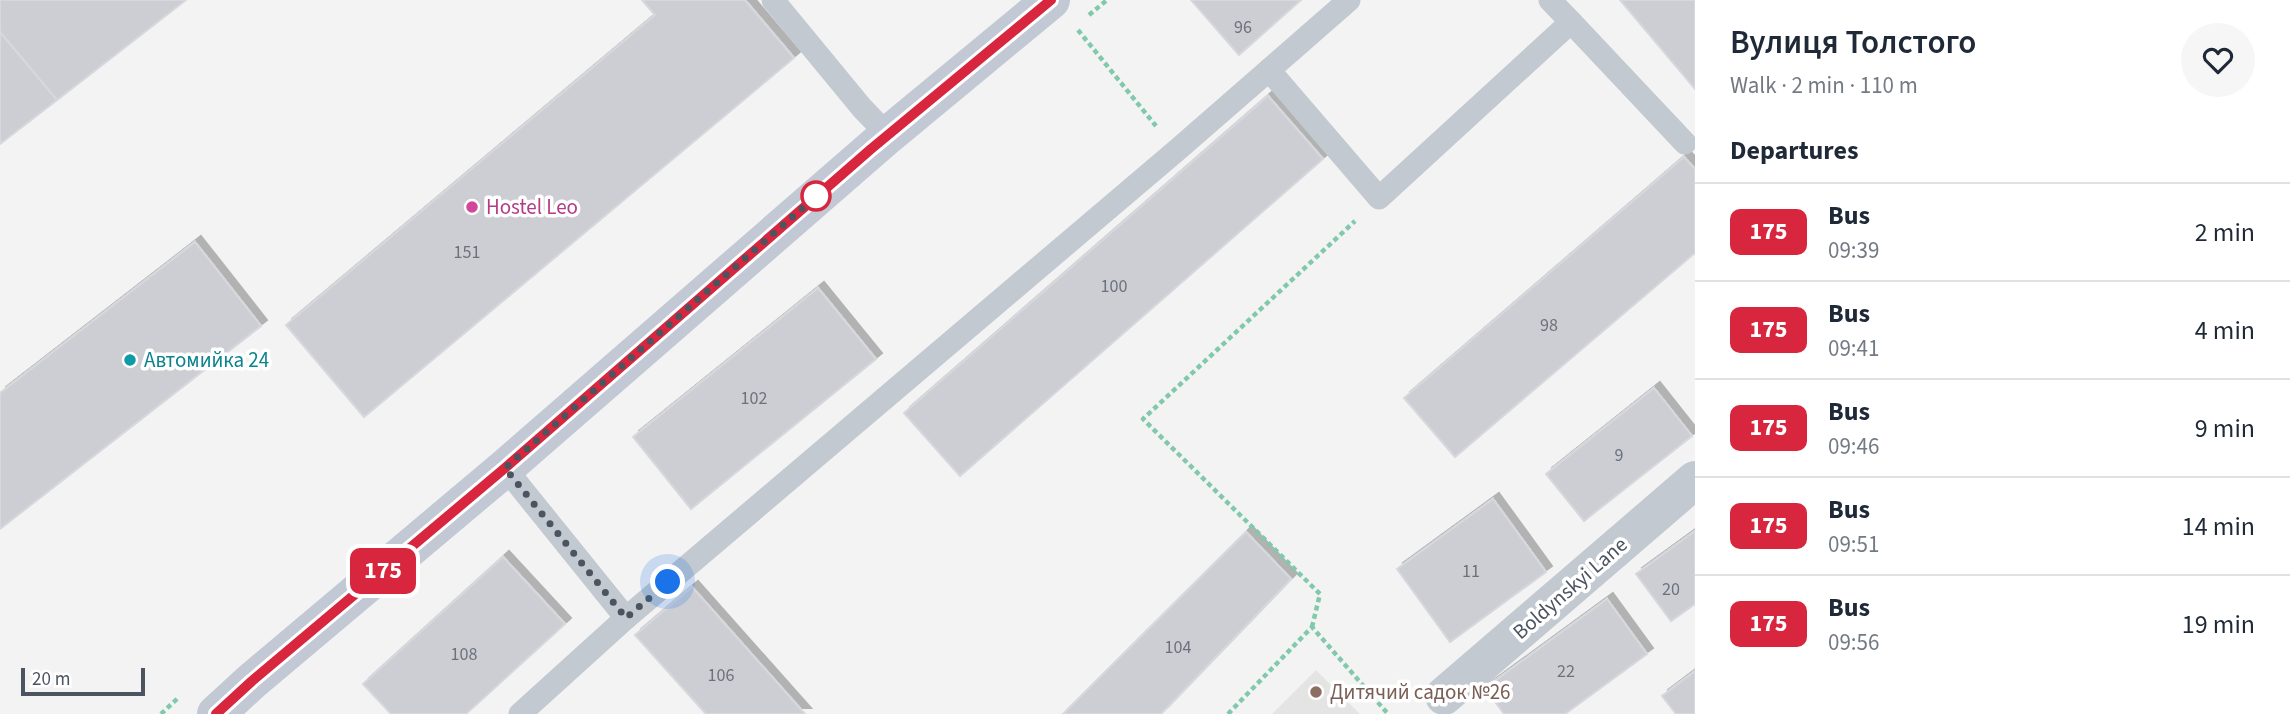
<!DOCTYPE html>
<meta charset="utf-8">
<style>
:root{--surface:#fff;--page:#f6f6f7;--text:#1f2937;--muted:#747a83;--line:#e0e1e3}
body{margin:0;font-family:"Source Sans 3",sans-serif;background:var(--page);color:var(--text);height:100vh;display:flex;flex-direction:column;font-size:26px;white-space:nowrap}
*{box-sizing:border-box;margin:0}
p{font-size:23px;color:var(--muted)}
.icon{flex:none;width:38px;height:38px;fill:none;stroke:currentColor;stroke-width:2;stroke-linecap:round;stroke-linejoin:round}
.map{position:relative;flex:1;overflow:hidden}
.sheet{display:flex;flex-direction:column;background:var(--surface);width:595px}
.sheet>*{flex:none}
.badge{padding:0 14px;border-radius:10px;font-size:24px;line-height:46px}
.scale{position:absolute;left:21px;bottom:18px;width:124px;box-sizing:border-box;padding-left:7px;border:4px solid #4b545f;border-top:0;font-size:19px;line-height:24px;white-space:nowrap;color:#4b545f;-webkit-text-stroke:5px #fff;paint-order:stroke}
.you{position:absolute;width:35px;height:35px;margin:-18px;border:5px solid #fff;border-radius:50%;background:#1a73e8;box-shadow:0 0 0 10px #1a73e833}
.map>.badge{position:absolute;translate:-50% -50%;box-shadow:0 0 0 4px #fff}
h2{padding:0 35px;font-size:26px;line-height:63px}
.round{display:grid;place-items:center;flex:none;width:74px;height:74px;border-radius:37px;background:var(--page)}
.head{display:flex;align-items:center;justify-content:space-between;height:119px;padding:0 35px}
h1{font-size:33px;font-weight:600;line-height:52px}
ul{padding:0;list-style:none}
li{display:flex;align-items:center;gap:21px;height:98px;padding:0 35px;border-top:2px solid var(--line)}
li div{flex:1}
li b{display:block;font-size:26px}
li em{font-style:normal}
li .badge{min-width:77px;font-weight:700;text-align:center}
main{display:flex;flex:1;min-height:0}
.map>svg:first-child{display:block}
</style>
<main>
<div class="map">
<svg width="1695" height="714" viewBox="0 0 1695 714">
<defs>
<filter id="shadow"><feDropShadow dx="6" dy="-6" stdDeviation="0" flood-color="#0004"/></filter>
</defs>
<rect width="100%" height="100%" fill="#f4f3f3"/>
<path fill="#e5e4e4" d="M1316,670L1360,714H1272Z"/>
<g fill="#cdced4" stroke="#d7d8dd" stroke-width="2" filter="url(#shadow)">
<path d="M0,0H186L57,100L0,32Z"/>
<path d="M642,0H745L794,58L364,417L286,325L655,15Z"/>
<path d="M1191,0H1301L1239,55Z"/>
<path d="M1620,0H1695V89Z"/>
<path d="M0,32L57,100L0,144Z"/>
<path d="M1268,96L1323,159L960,476L904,413Z"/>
<path d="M1684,157L1695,169V253L1455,457L1404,398Z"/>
<path d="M195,242L261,326L0,529V393Z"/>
<path d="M818,288L876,359L691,509L633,437Z"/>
<path d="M1654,388L1692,436L1584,521L1546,474Z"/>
<path d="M1493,499L1546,572L1450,642L1397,569Z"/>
<path d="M1695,531V604L1671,621L1636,574Z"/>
<path d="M1246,532L1291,579L1161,714H1063Z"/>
<path d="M503,557L565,624L466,714H391L363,684Z"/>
<path d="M692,587L805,714H706L635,635Z"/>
<path d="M1607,599L1647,654L1565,714H1504L1485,688Z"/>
<path d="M1695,671V714H1676L1662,696Z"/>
</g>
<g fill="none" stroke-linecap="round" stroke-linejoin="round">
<g stroke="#80c9aa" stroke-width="4.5" stroke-dasharray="5 3.5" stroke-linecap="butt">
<path d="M1089,15L1107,0"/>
<path d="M1078,30L1156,126"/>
<path d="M1312,627L1320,594L1143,419L1355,221"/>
<path d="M161,714L178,698"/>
<path d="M1228,714L1312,627L1388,714"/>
</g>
<g stroke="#c2c9d0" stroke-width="23">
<path d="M773,0L862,108L888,135"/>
<path d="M1349,0L1269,70L1379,198L1571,22L1550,0"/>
<path d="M1571,22L1685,143"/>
<path d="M505,468L626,618L520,714"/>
<path d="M626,618L1176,151L1269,70"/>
</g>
<path stroke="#c2c9d0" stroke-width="38" d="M1444,696L1695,480"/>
<path stroke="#c2c9d4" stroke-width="38" d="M216,714L252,681L505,468L888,135L1051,0"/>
</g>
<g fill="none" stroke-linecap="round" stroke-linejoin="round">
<g stroke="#fff" stroke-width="16">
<path id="line" d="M216,714L252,681L505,468L871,149L1051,0"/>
</g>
<use href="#line" stroke="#d7263d" stroke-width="10"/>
<path stroke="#4b545f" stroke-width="7" stroke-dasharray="0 12.6" d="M668,582L626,618L505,468L822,191L816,196"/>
</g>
<circle fill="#fff" stroke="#d7263d" stroke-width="3.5" cx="816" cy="196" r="14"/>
<circle fill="#d1479c" stroke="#fff" stroke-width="2.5" cx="472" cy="207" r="7"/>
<circle fill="#0f9aa8" stroke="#fff" stroke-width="2.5" cx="130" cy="360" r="7"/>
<circle fill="#8d6e63" stroke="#fff" stroke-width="2.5" cx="1316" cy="692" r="7"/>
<g text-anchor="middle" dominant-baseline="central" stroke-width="7" stroke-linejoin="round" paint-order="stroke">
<g font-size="18" fill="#6c727c">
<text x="1243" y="27">96</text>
<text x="467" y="252">151</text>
<text x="1114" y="286">100</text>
<text x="1549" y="325">98</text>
<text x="754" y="398">102</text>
<text x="1619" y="455">9</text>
<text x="1471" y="571">11</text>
<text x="1671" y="589">20</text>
<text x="1178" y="647">104</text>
<text x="464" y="654">108</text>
<text x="1566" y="671">22</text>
<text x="721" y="675">106</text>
</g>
<g font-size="21" fill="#b23c85" stroke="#fff" text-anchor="start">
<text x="486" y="207">Hostel Leo</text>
</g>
<g font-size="21" fill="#0d838f" stroke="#fff" text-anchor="start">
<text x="144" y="360">Автомийка 24</text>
</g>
<g font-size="21" fill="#4b545f" stroke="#fff">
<text transform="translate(1570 588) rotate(-41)">Boldynskyi Lane</text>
</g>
<g font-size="21" fill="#785e54" stroke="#fff" text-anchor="start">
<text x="1330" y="692">Дитячий садок №26</text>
</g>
</g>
</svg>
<div class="scale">20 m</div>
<div class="you" style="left:668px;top:582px"></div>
<b class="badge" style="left:383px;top:571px;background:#d7263d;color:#fff">175</b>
</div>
<section class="sheet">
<div class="head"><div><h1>Вулиця Толстого</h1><p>Walk · 2 min · 110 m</p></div><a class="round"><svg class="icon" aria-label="heart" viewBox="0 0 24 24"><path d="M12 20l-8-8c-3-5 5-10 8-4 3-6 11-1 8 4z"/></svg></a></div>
<h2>Departures</h2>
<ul>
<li><span class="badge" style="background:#d7263d;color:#fff">175</span><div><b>Bus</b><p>09:39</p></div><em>2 min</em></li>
<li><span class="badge" style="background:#d7263d;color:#fff">175</span><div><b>Bus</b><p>09:41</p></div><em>4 min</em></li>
<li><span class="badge" style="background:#d7263d;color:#fff">175</span><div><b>Bus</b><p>09:46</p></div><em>9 min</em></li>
<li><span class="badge" style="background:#d7263d;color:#fff">175</span><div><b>Bus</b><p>09:51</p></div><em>14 min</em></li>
<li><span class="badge" style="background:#d7263d;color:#fff">175</span><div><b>Bus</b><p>09:56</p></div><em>19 min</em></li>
</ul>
</section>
</main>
